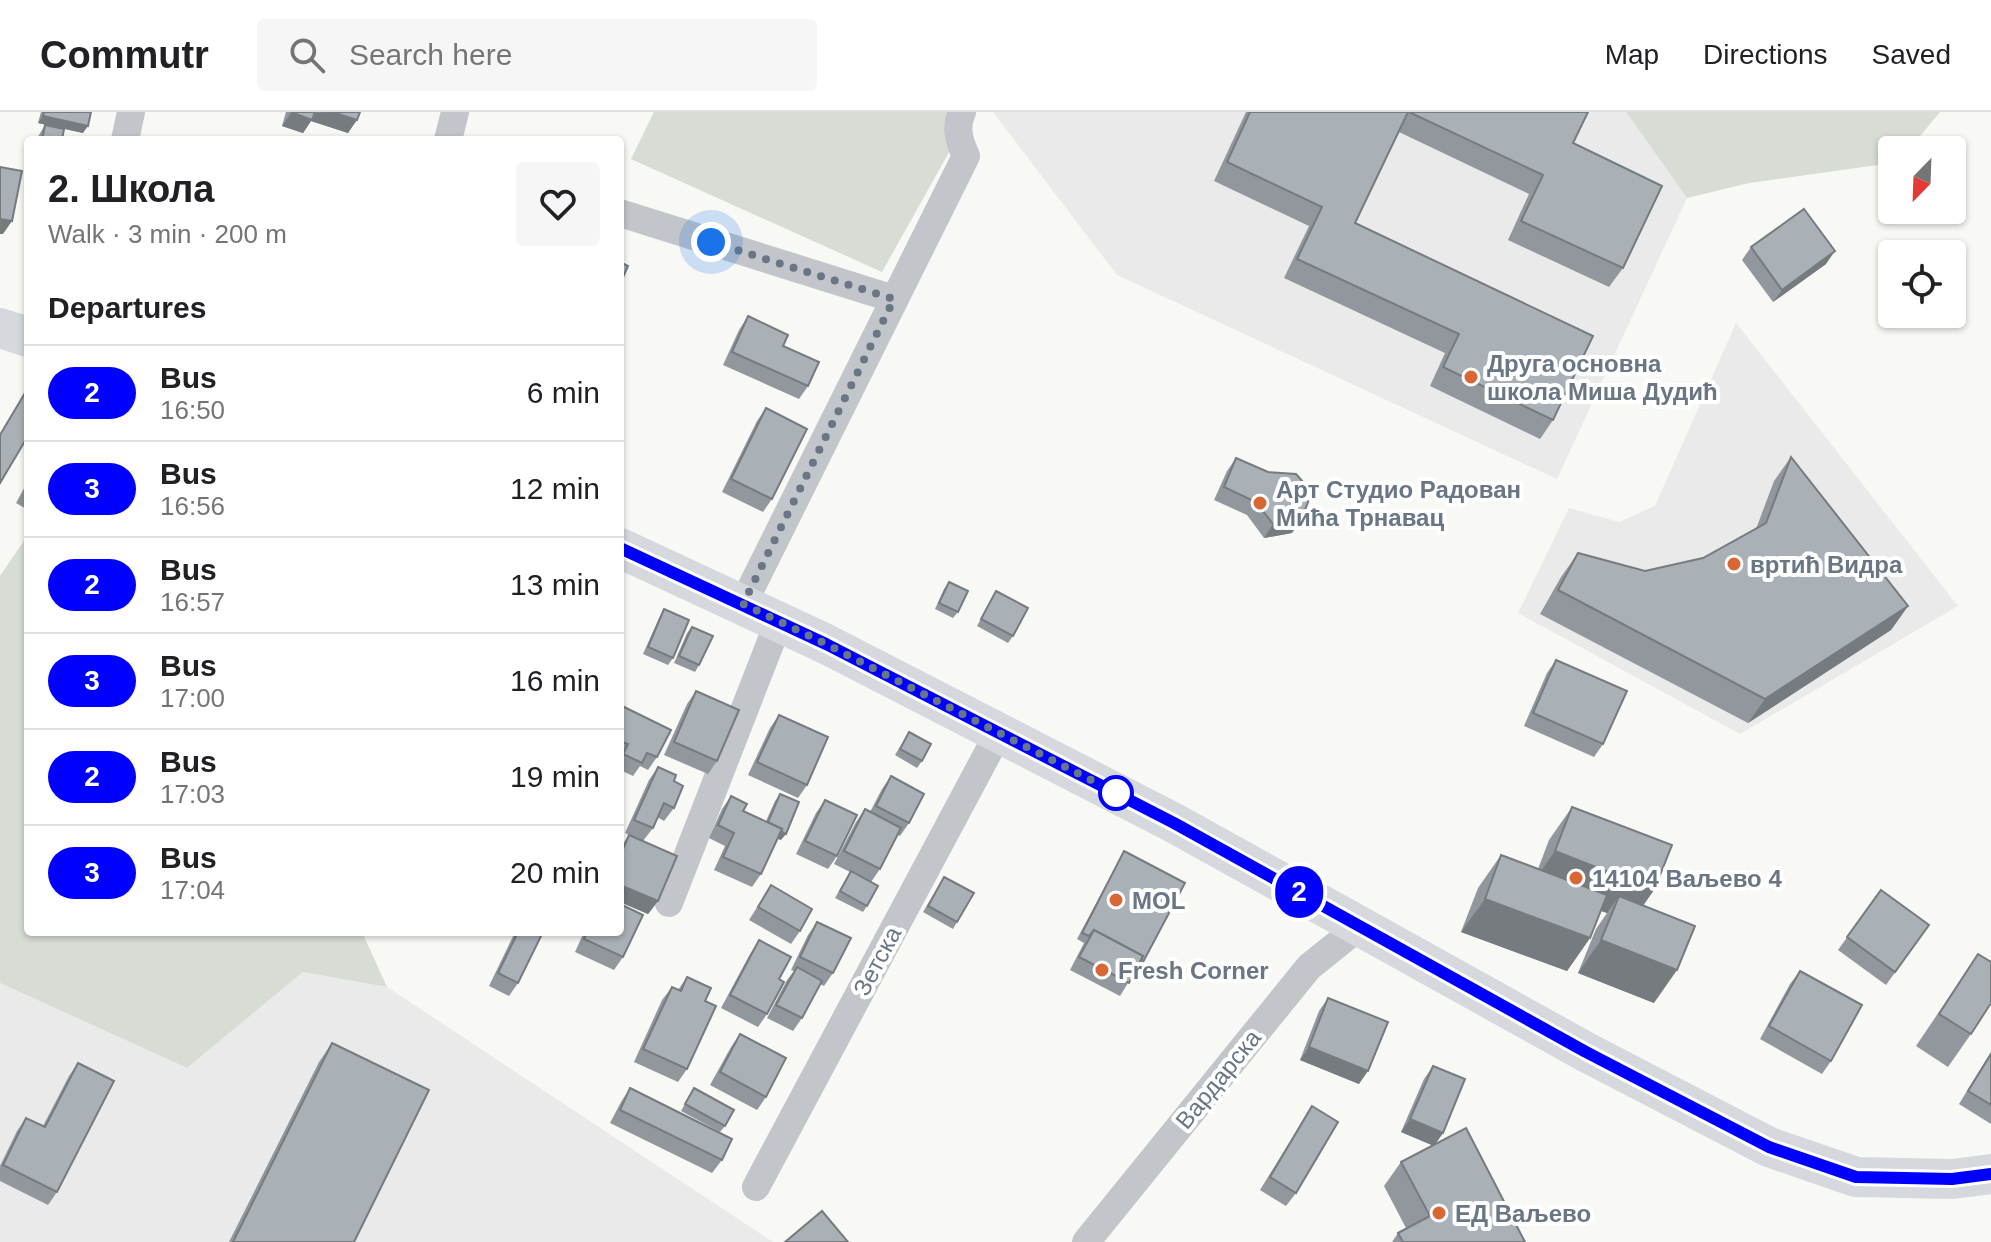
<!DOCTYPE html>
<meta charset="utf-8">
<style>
:root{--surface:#fff;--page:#f6f6f6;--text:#202124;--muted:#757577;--line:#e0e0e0}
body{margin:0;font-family:Helvetica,sans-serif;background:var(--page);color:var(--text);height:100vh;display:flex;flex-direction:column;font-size:30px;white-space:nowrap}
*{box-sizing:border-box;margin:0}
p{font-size:26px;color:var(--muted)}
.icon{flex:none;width:44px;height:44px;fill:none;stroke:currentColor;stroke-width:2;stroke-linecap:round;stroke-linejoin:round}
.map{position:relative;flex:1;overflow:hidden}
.drawer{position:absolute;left:24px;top:24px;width:600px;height:800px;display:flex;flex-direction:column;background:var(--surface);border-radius:8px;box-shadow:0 2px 6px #0004}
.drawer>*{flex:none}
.badge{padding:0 16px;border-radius:26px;font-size:28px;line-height:52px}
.needle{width:52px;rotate:203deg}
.buttons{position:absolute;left:1878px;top:24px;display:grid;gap:16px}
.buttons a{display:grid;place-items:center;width:88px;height:88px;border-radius:8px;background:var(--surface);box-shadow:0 2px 6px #0004;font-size:40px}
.you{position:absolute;width:40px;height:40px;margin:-20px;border:6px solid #fff;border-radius:50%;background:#1a73e8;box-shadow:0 0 0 12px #1a73e833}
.map>.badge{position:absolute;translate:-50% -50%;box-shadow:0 0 0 4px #fff}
h2{padding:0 24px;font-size:30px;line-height:72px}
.round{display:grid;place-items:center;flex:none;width:84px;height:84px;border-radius:8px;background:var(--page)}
.headline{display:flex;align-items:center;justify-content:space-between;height:136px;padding:0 24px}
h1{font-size:38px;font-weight:700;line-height:60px}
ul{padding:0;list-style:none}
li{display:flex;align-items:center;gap:24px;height:96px;padding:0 24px;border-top:2px solid var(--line)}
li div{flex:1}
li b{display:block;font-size:30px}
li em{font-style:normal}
li .badge{min-width:88px;font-weight:700;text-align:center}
header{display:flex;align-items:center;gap:48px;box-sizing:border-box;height:112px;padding:0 40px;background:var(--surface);border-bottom:2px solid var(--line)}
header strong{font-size:38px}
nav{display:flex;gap:44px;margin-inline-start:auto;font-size:28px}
.search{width:560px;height:72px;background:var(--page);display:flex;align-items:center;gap:20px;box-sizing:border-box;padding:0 28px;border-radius:8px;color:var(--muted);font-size:30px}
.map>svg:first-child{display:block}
</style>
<header>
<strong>Commutr</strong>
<div class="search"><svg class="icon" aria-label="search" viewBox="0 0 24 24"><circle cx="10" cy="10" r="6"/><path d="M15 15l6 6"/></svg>Search here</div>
<nav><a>Map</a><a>Directions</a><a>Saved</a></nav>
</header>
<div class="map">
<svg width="1991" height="1130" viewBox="0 0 1991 1130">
<rect width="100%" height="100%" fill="#f8f8f5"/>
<g fill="#e9eae9">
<path d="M993,0H1626L1687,86L1557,367L1117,163Z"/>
<path d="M1736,211L1958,494L1740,622L1518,501L1569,396L1619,410L1655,394Z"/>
<path d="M303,860L387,875L773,1130H0V871L187,956Z"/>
</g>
<g fill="#d7ddd5">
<path d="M654,0H969L971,1L882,160L631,47Z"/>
<path d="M1626,0H1940L1916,29L1923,38H1892V51L1749,71L1687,86Z"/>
<path d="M28,423V820H362L387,875L303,860L187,956L0,871V464Z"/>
</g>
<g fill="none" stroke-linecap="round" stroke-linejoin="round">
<g stroke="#c2c5c9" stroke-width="28">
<path d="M125,28L131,0"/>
<path d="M448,28L455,0"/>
<path d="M620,101L894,187"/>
<path d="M743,492L966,44C959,29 955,15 962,0"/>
<path d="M669,791L779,509"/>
<path d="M756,1075L998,622"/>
<path d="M1086,1130L1309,855L1360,814"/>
</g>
<g stroke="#d5d9dd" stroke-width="40">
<path d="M0,216L28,225"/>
<path d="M620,436L826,532L1174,711L1586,940L1769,1035L1856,1065L1952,1067L1991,1062"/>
</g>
</g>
<g fill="#91979d">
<path d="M41,0H91L83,21L38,11Z"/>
<path d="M286,0H360L348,21L311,9L303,21L282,14Z"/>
<path d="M1246,0H1588L1573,31L1623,156L1609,175L1508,128L1529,82L1399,20L1355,111L1553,308L1540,327L1430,274L1445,241L1284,166L1309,114L1214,69Z"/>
<path d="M45,13L62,28H36Z"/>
<path d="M28,66V86L24,85Z"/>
<path d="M1751,135L1826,152L1773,190L1742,148Z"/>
<path d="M748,204L783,234L808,274L799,287L723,253L739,218Z"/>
<path d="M766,296L772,387L763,400L722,380L757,309Z"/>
<path d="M1791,345L1908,494L1891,518L1748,611L1540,502L1561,465L1578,441L1645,459L1703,446L1756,417L1774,369Z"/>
<path d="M1236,346L1292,421L1264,426L1247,403L1214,388L1227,359Z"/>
<path d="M28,369V398L16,391Z"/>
<path d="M949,470L958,500L953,506L935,497L944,477Z"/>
<path d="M996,479L1013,524L1008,531L977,514Z"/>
<path d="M664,497L673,546L668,553L643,542L660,504Z"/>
<path d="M692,515L699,553L695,560L674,551L687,521Z"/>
<path d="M1556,548L1603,632L1594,645L1524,614L1547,561Z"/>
<path d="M696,579L717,649L708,662L664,643L687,592Z"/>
<path d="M620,593L657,645L648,658L640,654L633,664L620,658Z"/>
<path d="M779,603L807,673L798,686L748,663L770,616Z"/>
<path d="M909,620L922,649L917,656L895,643Z"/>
<path d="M658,655L674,669V696L664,709L657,705L653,716L643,729L625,721L649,668Z"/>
<path d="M891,664L909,711L900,724L898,723L880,757L871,770L867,794L863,800L835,786L850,760L834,752L856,710L865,697L870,700L882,677Z"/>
<path d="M780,682L781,728L778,727L761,762L752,775L714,758L725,734L709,726L722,697L731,684L743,699L766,709L775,689Z"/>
<path d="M825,688L837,744L828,757L796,742L816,701Z"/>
<path d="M1572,695L1654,778L1643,793L1654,891L1578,861L1596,817L1607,801L1601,799L1590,826L1567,859L1461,820L1478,776L1501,743L1538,757L1549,728Z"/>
<path d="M629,723L658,789L648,802L620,790V736Z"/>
<path d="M1124,739L1142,852L1138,859L1136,858L1120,884L1070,858L1084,831L1077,827Z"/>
<path d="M944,765L957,810L953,817L923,800Z"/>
<path d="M771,773L800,819L791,832L749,808Z"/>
<path d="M1881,778L1929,813L1886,873L1838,838Z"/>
<path d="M817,810L833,861L824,874L820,872L802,906L793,919L767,906L787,868L794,859L791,858L808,823Z"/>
<path d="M515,820H543L518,871L509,884L489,874Z"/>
<path d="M584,820H620L623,845L614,858L575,840Z"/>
<path d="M759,828L779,867L767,902L758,915L721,896L750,842Z"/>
<path d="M1978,842L1971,922L1948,955L1916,934Z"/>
<path d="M1800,859L1831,949L1822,962L1760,927L1790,872Z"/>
<path d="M687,865L705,889L687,957L678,970L634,950L662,888L672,875L678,878Z"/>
<path d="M1328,886L1359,972L1300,948L1319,899Z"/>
<path d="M740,922L766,985L757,998L710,973L731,935Z"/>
<path d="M332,931L354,1130H229L319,950Z"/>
<path d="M1991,940V1012L1959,992Z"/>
<path d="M78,951L57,1080L48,1093L0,1069V1054L17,1019L26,1006L43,1014L69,964Z"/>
<path d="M1433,954L1443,1021L1435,1032L1525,1130H1392L1398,1121L1406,1116L1384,1074L1401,1050L1432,1033L1401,1020L1424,967Z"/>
<path d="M630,976L722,1048L712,1061L610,1011L621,990Z"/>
<path d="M694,976L725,1014L720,1020L681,999Z"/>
<path d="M1312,994L1296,1081L1286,1094L1260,1078Z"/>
</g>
<g fill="#767b7f">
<path d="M332,0L357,8L348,21L311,9L303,21L282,14L291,1Z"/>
<path d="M43,4L88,14L83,21L38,11Z"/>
<path d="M0,107L12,109L3,122H0Z"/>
<path d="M1835,139L1826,152L1773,190L1782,178Z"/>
<path d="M1301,408L1292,421L1264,426L1273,412Z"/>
<path d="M1908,494L1891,518L1748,611L1765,587Z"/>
<path d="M766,713L786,722L781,728L762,720Z"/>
<path d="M1555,739L1654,778L1631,811L1619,784L1607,801L1532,772Z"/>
<path d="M620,773L658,789L648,802L620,790Z"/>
<path d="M1485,787L1590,826L1567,859L1461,820Z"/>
<path d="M1601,828L1677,858L1654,891L1578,861Z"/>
<path d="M1309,935L1368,959L1359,972L1300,948Z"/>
<path d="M1410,1007L1443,1021L1434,1034L1401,1020Z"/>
</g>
<g fill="#a9b0b6" stroke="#767b7f" stroke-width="2">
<path d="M44,0H91L88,14L43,4Z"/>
<path d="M291,0H315L312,8Z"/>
<path d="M332,0H360L357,8Z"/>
<path d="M1250,0H1408L1355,111L1593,224L1553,308L1443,255L1459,222L1297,147L1322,95L1227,50Z"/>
<path d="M1409,0H1588L1573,31L1662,74L1623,156L1521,109L1543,63Z"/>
<path d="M45,13L64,17L62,28H42Z"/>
<path d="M0,55L22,59L12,109L0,107Z"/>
<path d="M1804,97L1835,139L1782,178L1751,135Z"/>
<path d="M620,150L628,154L620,172Z"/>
<path d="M748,204L788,223L783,234L819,250L808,274L732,240Z"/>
<path d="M25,281L28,283V324L0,371V323Z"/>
<path d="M766,296L807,317L772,387L731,367Z"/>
<path d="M1791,345L1908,494L1765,587L1558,478L1578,441L1645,459L1703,446L1766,411Z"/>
<path d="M1236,346L1268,360L1296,362L1312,380L1301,408L1273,412L1256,390L1224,375Z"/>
<path d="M949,470L968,479L958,500L939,491Z"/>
<path d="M996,479L1028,496L1013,524L981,507Z"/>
<path d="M664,497L689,508L673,546L648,535Z"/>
<path d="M692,515L713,524L699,553L679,544Z"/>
<path d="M1556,548L1627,579L1603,632L1533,601Z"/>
<path d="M696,579L739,598L717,649L674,630Z"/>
<path d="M620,593L671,618L657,645L647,641L642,651L623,642L628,632L620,629Z"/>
<path d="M779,603L828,625L807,673L757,650Z"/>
<path d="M909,620L931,632L922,649L900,637Z"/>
<path d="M658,655L676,663L674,669L683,674L674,696L664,691L653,716L634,708Z"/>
<path d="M891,664L924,682L909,711L876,694Z"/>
<path d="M780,682L799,690L786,722L781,719L782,717L768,710Z"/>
<path d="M731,684L747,692L743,699L782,717L761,762L723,745L734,721L718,713Z"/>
<path d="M825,688L857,703L837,744L805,729Z"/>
<path d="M1572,695L1672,733L1654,778L1555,739Z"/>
<path d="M865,697L901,716L880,757L844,739Z"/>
<path d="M629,723L677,744L658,789L620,773V744Z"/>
<path d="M1124,739L1185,771L1142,852L1140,851L1143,844L1094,818L1089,824L1082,821Z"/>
<path d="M1501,743L1607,783L1590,826L1485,787Z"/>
<path d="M851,759L878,774L867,794L840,779Z"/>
<path d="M944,765L974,781L957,810L928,794Z"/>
<path d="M771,773L812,797L800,819L758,795Z"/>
<path d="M1881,778L1929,813L1895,860L1847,825Z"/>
<path d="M1619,784L1695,814L1677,858L1601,828Z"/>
<path d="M620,792L643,803L623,845L584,827L587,820H620Z"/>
<path d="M817,810L851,826L833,861L800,845Z"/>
<path d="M1094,818L1143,844L1129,871L1079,845Z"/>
<path d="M518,820H543L518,871L498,861Z"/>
<path d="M759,828L791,845L779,867L784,870L767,902L730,883Z"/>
<path d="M1978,842L1991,850V891L1971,922L1939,902Z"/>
<path d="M797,855L822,869L802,906L776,893Z"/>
<path d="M1800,859L1862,893L1831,949L1769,914Z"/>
<path d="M687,865L711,876L705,889L716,894L687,957L643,937L672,875L681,879Z"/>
<path d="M1328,886L1388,910L1368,959L1309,935Z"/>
<path d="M740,922L786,946L766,985L720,960Z"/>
<path d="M332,931L429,978L354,1130H233Z"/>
<path d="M1991,942V993L1968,979Z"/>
<path d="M78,951L114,969L57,1080L3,1053L26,1006L45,1015Z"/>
<path d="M1433,954L1465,967L1443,1021L1410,1007Z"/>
<path d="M630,976L732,1027L722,1048L620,998Z"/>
<path d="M694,976L734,998L725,1014L685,992Z"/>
<path d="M1312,994L1338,1010L1296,1081L1270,1065Z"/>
<path d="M1466,1016L1525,1130H1403L1398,1121L1430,1104L1401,1050Z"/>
<path d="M822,1099L848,1130H785Z"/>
</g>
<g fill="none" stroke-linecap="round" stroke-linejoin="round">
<g stroke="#fff" stroke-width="18">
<path id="line" d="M620,436L826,532L1174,711L1586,940L1769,1035L1856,1065L1952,1067L1991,1062"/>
</g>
<use href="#line" stroke="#00f" stroke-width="12"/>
<path stroke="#697685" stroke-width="8" stroke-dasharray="0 14.4" d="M711,130L894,187L743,492L826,532L1124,685L1116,681"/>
</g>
<g fill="#d96734" stroke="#fff" stroke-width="3">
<circle cx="1471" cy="265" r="8"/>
<circle cx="1260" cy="391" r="8"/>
<circle cx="1734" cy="452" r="8"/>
<circle cx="1576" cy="766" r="8"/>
<circle cx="1116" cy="788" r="8"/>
<circle cx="1102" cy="858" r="8"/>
<circle cx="1439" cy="1101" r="8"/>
</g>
<circle fill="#fff" stroke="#00f" stroke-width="4" cx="1116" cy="681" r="16"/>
<g text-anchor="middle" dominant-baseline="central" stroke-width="8" stroke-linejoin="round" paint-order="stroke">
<g font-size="24" font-weight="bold" fill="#697685" stroke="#fff" text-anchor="start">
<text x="1487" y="251">Друга основна<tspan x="1487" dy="28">школа Миша Дудић</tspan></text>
<text x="1276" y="377">Арт Студио Радован<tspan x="1276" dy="28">Мића Трнавац</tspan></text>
<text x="1750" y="452">вртић Видра</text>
<text x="1592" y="766">14104 Ваљево 4</text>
<text x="1132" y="788">MOL</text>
<text x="1118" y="858">Fresh Corner</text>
<text x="1455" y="1101">ЕД Ваљево</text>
</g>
<g font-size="24" fill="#697685" stroke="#fff">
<text transform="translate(877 849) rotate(-62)">Зетска</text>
<text transform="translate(1218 967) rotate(-51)">Вардарска</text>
</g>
</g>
</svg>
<div class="buttons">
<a><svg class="needle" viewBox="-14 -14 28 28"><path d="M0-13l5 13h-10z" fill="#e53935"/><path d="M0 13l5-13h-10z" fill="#757577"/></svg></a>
<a><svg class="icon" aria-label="locate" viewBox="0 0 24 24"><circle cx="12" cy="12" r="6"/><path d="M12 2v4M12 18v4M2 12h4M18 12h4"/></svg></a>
</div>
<div class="you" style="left:711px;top:130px"></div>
<b class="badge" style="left:1299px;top:780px;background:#00f;color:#fff">2</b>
<section class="drawer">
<div class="headline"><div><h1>2. Школа</h1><p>Walk · 3 min · 200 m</p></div><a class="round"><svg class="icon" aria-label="heart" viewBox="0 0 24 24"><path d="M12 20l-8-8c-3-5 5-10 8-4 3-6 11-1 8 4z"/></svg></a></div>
<h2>Departures</h2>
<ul>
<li><span class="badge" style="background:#00f;color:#fff">2</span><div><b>Bus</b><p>16:50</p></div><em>6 min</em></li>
<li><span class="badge" style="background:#00f;color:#fff">3</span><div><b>Bus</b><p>16:56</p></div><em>12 min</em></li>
<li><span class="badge" style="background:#00f;color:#fff">2</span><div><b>Bus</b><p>16:57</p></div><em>13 min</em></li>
<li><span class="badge" style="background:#00f;color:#fff">3</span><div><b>Bus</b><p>17:00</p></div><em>16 min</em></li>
<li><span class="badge" style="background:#00f;color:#fff">2</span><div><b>Bus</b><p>17:03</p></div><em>19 min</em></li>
<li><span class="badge" style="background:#00f;color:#fff">3</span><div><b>Bus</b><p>17:04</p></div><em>20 min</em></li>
</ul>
</section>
</div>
